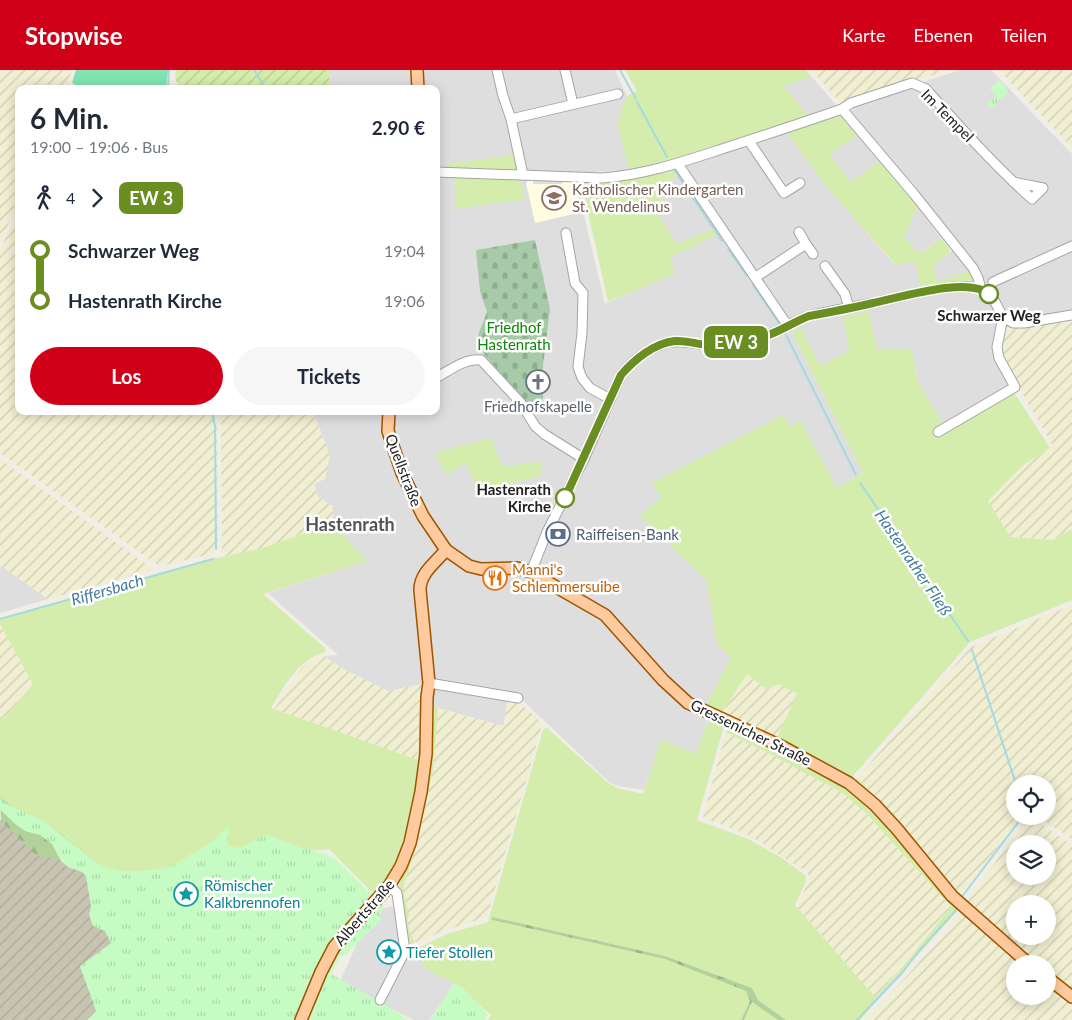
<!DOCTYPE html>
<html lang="de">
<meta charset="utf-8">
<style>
:root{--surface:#fff;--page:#f6f6f7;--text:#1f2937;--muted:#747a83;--accent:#d10019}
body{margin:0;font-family:Lato,sans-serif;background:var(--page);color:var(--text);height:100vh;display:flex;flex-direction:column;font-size:19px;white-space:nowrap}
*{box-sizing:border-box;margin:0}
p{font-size:16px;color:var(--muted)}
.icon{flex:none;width:28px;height:28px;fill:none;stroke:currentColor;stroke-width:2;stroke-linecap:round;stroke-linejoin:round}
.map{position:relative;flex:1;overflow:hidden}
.side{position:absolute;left:15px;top:15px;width:425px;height:330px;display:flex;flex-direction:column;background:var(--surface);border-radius:10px;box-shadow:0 2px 12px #0003}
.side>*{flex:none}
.badge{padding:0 10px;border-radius:8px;font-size:18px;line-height:32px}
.controls{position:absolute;left:1006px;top:705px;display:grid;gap:10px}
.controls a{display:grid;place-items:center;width:50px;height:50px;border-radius:50%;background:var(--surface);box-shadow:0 2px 12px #0003;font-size:25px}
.map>.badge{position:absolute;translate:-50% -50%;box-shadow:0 0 0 2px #fff}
.legs{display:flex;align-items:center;gap:8px;height:55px;padding:0 15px;font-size:16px}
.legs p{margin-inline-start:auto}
.overview{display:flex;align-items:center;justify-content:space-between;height:85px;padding:0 15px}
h1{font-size:28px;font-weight:700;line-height:38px}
.primary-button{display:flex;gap:10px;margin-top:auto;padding:10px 15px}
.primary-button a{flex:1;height:58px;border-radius:30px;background:var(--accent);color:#fff;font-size:20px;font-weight:700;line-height:58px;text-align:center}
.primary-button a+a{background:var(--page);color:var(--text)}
ul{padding:0 15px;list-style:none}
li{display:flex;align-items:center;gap:18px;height:50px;font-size:19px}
li i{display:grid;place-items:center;width:8px;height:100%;margin:0 6px;background:currentColor}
li i::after{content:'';width:12px;height:12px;margin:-6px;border:4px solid;border-radius:50%;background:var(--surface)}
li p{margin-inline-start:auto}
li:first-child i{background:linear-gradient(#0000 50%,currentColor 0)}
li:last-child i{background:linear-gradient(currentColor 50%,#0000 0)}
header{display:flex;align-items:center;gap:30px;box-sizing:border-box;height:70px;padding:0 25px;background:var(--accent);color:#fff}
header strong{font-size:24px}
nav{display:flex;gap:28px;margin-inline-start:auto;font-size:18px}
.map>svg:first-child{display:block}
</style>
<header>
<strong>Stopwise</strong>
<nav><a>Karte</a><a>Ebenen</a><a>Teilen</a></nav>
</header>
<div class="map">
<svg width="1072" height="950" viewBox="0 0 1072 950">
<defs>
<pattern id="construction-furrows" width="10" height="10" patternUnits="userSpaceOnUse" patternTransform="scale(1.25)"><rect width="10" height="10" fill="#c7c4b2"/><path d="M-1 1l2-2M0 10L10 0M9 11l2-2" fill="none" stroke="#aba899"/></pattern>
<pattern id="farmland-furrows" width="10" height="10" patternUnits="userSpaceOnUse" patternTransform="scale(1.25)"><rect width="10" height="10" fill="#f0efd2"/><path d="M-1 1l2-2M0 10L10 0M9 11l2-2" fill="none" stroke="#cecdb4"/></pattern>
<pattern id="forest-firs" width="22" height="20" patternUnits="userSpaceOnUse" patternTransform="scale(1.25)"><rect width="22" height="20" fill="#b1d29a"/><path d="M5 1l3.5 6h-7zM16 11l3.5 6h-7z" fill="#98b484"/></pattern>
<pattern id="cemetery-stones" width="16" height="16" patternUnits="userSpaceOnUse" patternTransform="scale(1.25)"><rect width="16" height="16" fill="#a7cba8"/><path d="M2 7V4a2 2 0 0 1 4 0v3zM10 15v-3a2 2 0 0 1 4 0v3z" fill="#8fae90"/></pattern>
<pattern id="park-tufts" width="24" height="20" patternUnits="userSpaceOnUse" patternTransform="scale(1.25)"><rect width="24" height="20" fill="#c6fcc4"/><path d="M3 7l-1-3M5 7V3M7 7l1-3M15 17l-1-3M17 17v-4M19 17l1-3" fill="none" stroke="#aad8a8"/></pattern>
<pattern id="garden-furrows" width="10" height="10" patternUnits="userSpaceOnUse" patternTransform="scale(1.25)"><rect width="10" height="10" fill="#d4edac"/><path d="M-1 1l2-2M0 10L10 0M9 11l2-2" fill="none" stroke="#b6cb94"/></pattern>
</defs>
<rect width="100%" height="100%" fill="#f1ede7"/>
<g fill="#dfdede">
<path d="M329,0H615L627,26L617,52L629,100L574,103L605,234L673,204L671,187L716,165L712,159L677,175L655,142L678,102L684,99L686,95L786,62L831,122L895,195L915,190L938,214L933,196L958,176L850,43L854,37L926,11L960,0H991L1072,84V248L1025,258L1008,257L1016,313L944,356L918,312L912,280L849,281L820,296L801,258L792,262L863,403L837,419L800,351L661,427L640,446L707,511L717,573L731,588L705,636L712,639L696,684L661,670L644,720L617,716L609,712L519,627L503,656L434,637V616L422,614L388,621L345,600L324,586L338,585L268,523L367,491L333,453V436L318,427L314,414L330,386L313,341H436V19H330Z"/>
<path d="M812,7L836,35L835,38L809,46L783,16Z"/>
<path d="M858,65L880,91L850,112L829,84Z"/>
<path d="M917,137L941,168L923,181L917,182L904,167Z"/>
<path d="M0,495L48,529L0,543Z"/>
<path d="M393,836L399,849L401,878L414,880L426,899L455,914L429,950H414L339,914L358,871L384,838Z"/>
</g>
<path fill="#fffce2" d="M530,109H533V114H562V111L576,112L582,142L535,153L526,113Z"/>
<path fill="url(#construction-furrows)" d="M0,750L86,795L259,950H0Z"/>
<g fill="url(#farmland-furrows)" fill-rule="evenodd">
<path d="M0,0H72L66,19H19V132L0,172Z"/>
<path d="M812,0H949L844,33H840Z"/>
<path d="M999,0H1072V78Z"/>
<path d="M19,141V341H213L217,356L218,478L214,483L162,496L156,494L0,383V179Z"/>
<path d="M1072,248V459L1053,470L1010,467L988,431L1023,395L1053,376L1016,313L1002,286L1000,276L1002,263L1008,257L1025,258Z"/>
<path d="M218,341H313L330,386L325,409L314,414L318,427L333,436V453L263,478L225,486L222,481L221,355Z"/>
<path d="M0,389L150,497L149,501L48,529L0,495Z"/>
<path d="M1072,535V769L1037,746H1048V714H1015V746H1022L960,826L903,755L857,708L971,577Z"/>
<path d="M0,554L33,614L4,649L0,646Z"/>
<path d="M324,586L345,600L388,621L422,614L418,690L274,640L283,623L302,598L317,588Z"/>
<path d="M747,603L767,620L778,614L798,624L776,670L721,644Z"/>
<path d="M508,628L518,631L540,651L542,655L487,847L446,860L417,872H414L407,852L403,818L417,774L433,700L438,638L503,656Z"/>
<path d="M726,662L770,684L844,724L866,743L951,837L875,928L797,837L809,810L808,803L749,765L704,748L703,746Z"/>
<path d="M1029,746L1072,775V919L1048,899V894H1040L967,831ZM1015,774H1048V806H1015ZM1015,834H1048V866H1015Z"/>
<path d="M962,843L1019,894H1015V926H1048V917L1072,936V950H865L907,906Z"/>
</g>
<g fill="#d4edac">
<path d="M625,0H806L812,7L783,16L809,46L676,88L629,100L617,52L627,26L637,21Z"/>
<path d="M840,45L845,48L858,65L829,84L850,112L880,91L917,137L904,167L917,182L924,181L941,168L951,181L933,196L937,211L969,202L973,209L971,213H951V212L948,214L921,218L915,191L896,195L831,122L786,62Z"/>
<path d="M515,85L518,98L515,100L448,98V94Z"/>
<path d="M672,99L677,100V102L656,142L677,174L712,159L716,165L671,187L674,204L608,232L582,115L585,111L628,109Z"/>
<path d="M454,107L520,109L525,129L457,139Z"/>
<path d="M869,242L877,279L912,280L918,312L944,356L1007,323L1015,324L1050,378L1023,395L988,431L1010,467L1053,470L1072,459V530L970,572L853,706L851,708H847L776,670L797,624L778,614L767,620L747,604L721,644L705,636L731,588L717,574L707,511L640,446L661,427L652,413L783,345L790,357L800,350L837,418L863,403L792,262L801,258L820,296L849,281L843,247Z"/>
<path d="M491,368L502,396L541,392V406L481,421L465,393L447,406L434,383Z"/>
<path d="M333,453L367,491L263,524L325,578V582C298,590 284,616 271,638L418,690L422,614H425L419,702L405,770L397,794L386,813L373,823L329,779L230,788L226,766L142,817L97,793L13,738L0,727V646L4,649L33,614L0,554V548L213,488H218L263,478Z"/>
<path d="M434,637L438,638L433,700L417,774L403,818L409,845L407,852L414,872L412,875L409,873L406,869L397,819C402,812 403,802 407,794L429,700Z"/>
<path d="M709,648L724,656L697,750L748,769L780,787L805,805L806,811L795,835L875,927L899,901L951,837L866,743L844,724L770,684L726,662L731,657L773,676L847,717L872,738L959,839L860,950H786L758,930L752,918L665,886L493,847L492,850L665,889L747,921L750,931L741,950H488L491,945L455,914L426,899L414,880L447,864L488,852L543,660L546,657L608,713L617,718L643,724L661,670L696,684Z"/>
<path d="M857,708L903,755L960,826L959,828L855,711Z"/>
<path d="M752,932L778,950H744Z"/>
</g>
<g fill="url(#forest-firs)">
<path d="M0,727L13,738L57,761L97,793L86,795L36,785L1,751Z"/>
<path d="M492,847L665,886L752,918L758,930L786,950H778L752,932L744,950H741L750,931L746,921L665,889L492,850Z"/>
</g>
<path fill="url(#cemetery-stones)" d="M535,170L550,239L543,296V328L530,338L484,284L478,265L487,242L480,221L476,180Z"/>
<g fill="url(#park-tufts)">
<path d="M999,10L1009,21L991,39L987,35L997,26L990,19Z"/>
<path d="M0,728L10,736L42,750L100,795L120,801H144L172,796L214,770L229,755L227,776L241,778L254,770L269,765L301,778L323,783L337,790L385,838L380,842L381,850L343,887L340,886L331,904L389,937L408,950H87L96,941L80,896L111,873L105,861L93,856L89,845L91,837L86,806L82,802L68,797L61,791L52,774L40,765L25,761L14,753L0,739Z"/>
<path d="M454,913L462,917L488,945L485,950H430Z"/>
</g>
<path fill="url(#garden-furrows)" d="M176,0H329L330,19H179L175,6Z"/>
<path fill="#82e3b2" d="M76,0H168L166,19H84L72,13Z"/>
<path fill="#e1e1e1" d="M547,421L564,429L556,443L544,436Z"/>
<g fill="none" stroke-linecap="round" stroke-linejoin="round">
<g stroke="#a6dae0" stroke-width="2">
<path d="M254,0L266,19"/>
<path d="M620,0L636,29"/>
<path d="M168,19L169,0"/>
<path d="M637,32L667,87"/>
<path d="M673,98L722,171"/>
<path d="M728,179L747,206"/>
<path d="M753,215L779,253"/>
<path d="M785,263L856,405"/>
<path d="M212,341L215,357L216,479"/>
<path d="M860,413L968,571"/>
<path d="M0,549L213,489"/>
<path d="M972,580L1016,714"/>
<path d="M961,828L1023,746"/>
<path d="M857,950L902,903L919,881L957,839"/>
</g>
<g stroke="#a5a5a5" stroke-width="11">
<g id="minor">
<path d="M497,0L503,26L511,49L523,105"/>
<path d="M565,0L573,34"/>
<path d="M842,39L914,124L973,198L978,208L981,219"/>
<path d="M511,49L618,24"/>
<path d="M749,71L784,123L800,113"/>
<path d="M678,94L788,256"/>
<path d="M436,102L602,108C644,105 682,92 722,79C762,66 802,53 842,39L851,33L912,13L926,19C960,57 994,95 1032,129L1043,118L1013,112"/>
<path d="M799,162L806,174"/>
<path d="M566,163L575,213L583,223L582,263L578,297L582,308L590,318L610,329"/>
<path d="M825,196L845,224L849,238"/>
<path d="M756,207L806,174L813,184"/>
<path d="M993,212L1072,176"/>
<path d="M1003,247L1013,253H1024L1072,245"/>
<path d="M436,308C450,300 465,288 481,290L521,333L535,356L544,364L584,389"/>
<path d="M531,502L547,462L584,389L621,305C632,291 648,279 666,273C680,269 694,274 708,275C723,276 741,273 757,269C775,265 790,252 809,246C828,241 849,238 868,234C894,229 961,209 984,220C993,224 998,239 1003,247L997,277L999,288L1015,317L938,362"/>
<path d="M429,613L518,628"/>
<path d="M380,930L405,881L397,823L389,816"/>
</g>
</g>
<g stroke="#9d5600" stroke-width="14">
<g id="major">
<path d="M417,0L418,19"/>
<path d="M389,341L388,361L402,403L423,446L446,480L469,496L481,499L517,498L531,502L539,507L605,545L663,610L688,633L781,676L849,713L875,735L897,759L952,826L1029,894"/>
<path d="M1048,908L1072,927"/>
<path d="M301,950L321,902L334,877L389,816L401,796L410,773L421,722L426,684L427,627L429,613L420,520C420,503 435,493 446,480"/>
</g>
</g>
<use href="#minor" stroke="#fff" stroke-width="9"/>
<use href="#major" stroke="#ffca9e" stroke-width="11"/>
</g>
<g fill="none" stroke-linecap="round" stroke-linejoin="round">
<g stroke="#fff" stroke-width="11">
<path id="line-1" d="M565,428L621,305C634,290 654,273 675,271C687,270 698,275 710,275C725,275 741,272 756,269C775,265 791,253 809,246C831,242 852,238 873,233C899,228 968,206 989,224"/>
</g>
<use href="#line-1" stroke="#6b8e23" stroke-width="8"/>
</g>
<defs>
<g id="school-ring" transform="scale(1.25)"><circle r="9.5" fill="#fff" stroke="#8d6e63" stroke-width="1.5"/><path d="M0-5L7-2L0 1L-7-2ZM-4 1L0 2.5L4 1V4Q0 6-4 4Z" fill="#8d6e63"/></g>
<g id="church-ring" transform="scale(1.25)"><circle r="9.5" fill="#fff" stroke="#6b7280" stroke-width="1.5"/><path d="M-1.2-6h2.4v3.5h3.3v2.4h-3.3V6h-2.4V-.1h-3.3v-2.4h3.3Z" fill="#6b7280"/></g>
<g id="bank-ring" transform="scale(1.25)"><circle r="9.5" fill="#fff" stroke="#5c6f8a" stroke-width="1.5"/><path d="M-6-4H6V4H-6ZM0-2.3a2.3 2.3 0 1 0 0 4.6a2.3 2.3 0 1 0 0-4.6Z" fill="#5c6f8a"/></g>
<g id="restaurant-ring" transform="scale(1.25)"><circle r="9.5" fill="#fff" stroke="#e8710a" stroke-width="1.5"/><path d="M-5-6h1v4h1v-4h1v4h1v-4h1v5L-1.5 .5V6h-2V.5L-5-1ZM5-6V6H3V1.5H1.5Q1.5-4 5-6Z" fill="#e8710a"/></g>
<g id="sight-ring" transform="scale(1.25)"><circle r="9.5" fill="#fff" stroke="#0f9aa8" stroke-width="1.5"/><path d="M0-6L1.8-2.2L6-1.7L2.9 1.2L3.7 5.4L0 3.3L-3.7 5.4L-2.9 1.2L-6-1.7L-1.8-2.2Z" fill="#0f9aa8"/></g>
</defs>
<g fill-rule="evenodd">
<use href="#school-ring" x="554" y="128"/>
<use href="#church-ring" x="538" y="312"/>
<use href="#bank-ring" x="558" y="464"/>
<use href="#restaurant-ring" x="495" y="508"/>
<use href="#sight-ring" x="186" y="824"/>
<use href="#sight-ring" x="389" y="882"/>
</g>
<g fill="#fff" stroke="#6b8e23" stroke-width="2.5">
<circle cx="989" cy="224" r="9"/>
<circle cx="565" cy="428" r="9"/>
</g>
<g text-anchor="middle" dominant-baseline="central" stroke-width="5" stroke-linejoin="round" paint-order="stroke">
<g font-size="15" fill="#212121" stroke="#fff">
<text transform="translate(948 45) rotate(45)">Im Tempel</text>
<text transform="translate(404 400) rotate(69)">Quellstraße</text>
<text transform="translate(751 662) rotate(26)">Gressenicher Straße</text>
<text transform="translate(364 842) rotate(-49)">Albertstraße</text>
</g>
<g font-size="15" fill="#785e54" stroke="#fff" text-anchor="start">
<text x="572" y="119">Katholischer Kindergarten<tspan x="572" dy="17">St. Wendelinus</tspan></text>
</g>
<g font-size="15" font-weight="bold" fill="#212121" stroke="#fff">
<text x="989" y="245">Schwarzer Weg</text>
<text x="551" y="419" text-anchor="end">Hastenrath<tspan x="551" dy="17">Kirche</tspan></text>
</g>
<g font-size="15" fill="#0c8607" stroke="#fff">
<text x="514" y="257">Friedhof<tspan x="514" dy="17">Hastenrath</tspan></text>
</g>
<g font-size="15" fill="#5b616d" stroke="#fff">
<text x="538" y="336">Friedhofskapelle</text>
</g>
<g font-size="15" fill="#4e5e75" stroke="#fff" text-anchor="start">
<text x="576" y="464">Raiffeisen-Bank</text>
</g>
<g font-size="15" fill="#c56008" stroke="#fff" text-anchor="start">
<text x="512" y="499">Manni's<tspan x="512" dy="17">Schlemmersuibe</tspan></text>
</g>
<g font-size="15" fill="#0d838f" stroke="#fff" text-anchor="start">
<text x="204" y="815">Römischer<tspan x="204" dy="17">Kalkbrennofen</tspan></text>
<text x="406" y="882">Tiefer Stollen</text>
</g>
<g font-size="16" font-style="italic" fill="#407a9d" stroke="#fff">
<text transform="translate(914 492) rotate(56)">Hastenrather Fließ</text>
<text transform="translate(107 519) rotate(-16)">Riffersbach</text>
</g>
<g font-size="18" font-weight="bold" fill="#545454" stroke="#fff">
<text x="350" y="454">Hastenrath</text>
</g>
</g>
</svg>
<div class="controls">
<a><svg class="icon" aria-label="locate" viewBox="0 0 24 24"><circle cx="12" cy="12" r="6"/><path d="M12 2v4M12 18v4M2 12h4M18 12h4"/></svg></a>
<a><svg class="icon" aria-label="layers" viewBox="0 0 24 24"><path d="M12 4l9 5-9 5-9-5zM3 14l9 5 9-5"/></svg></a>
<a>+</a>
<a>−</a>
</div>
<b class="badge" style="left:736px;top:272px;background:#6b8e23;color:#fff">EW 3</b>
<section class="side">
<div class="overview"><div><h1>6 Min.</h1><p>19:00 – 19:06 · Bus</p></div><b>2.90 €</b></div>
<div class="legs"><svg class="icon" aria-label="walk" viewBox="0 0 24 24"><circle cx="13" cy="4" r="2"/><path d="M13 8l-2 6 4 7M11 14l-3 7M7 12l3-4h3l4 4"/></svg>4<svg class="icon" aria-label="forward" viewBox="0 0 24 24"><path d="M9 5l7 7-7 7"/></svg><b class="badge" style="background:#6b8e23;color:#fff">EW 3</b></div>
<ul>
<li><i style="color:#6b8e23"></i><b>Schwarzer Weg</b><p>19:04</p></li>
<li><i style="color:#6b8e23"></i><b>Hastenrath Kirche</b><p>19:06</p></li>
</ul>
<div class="primary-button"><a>Los</a><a>Tickets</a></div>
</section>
</div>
